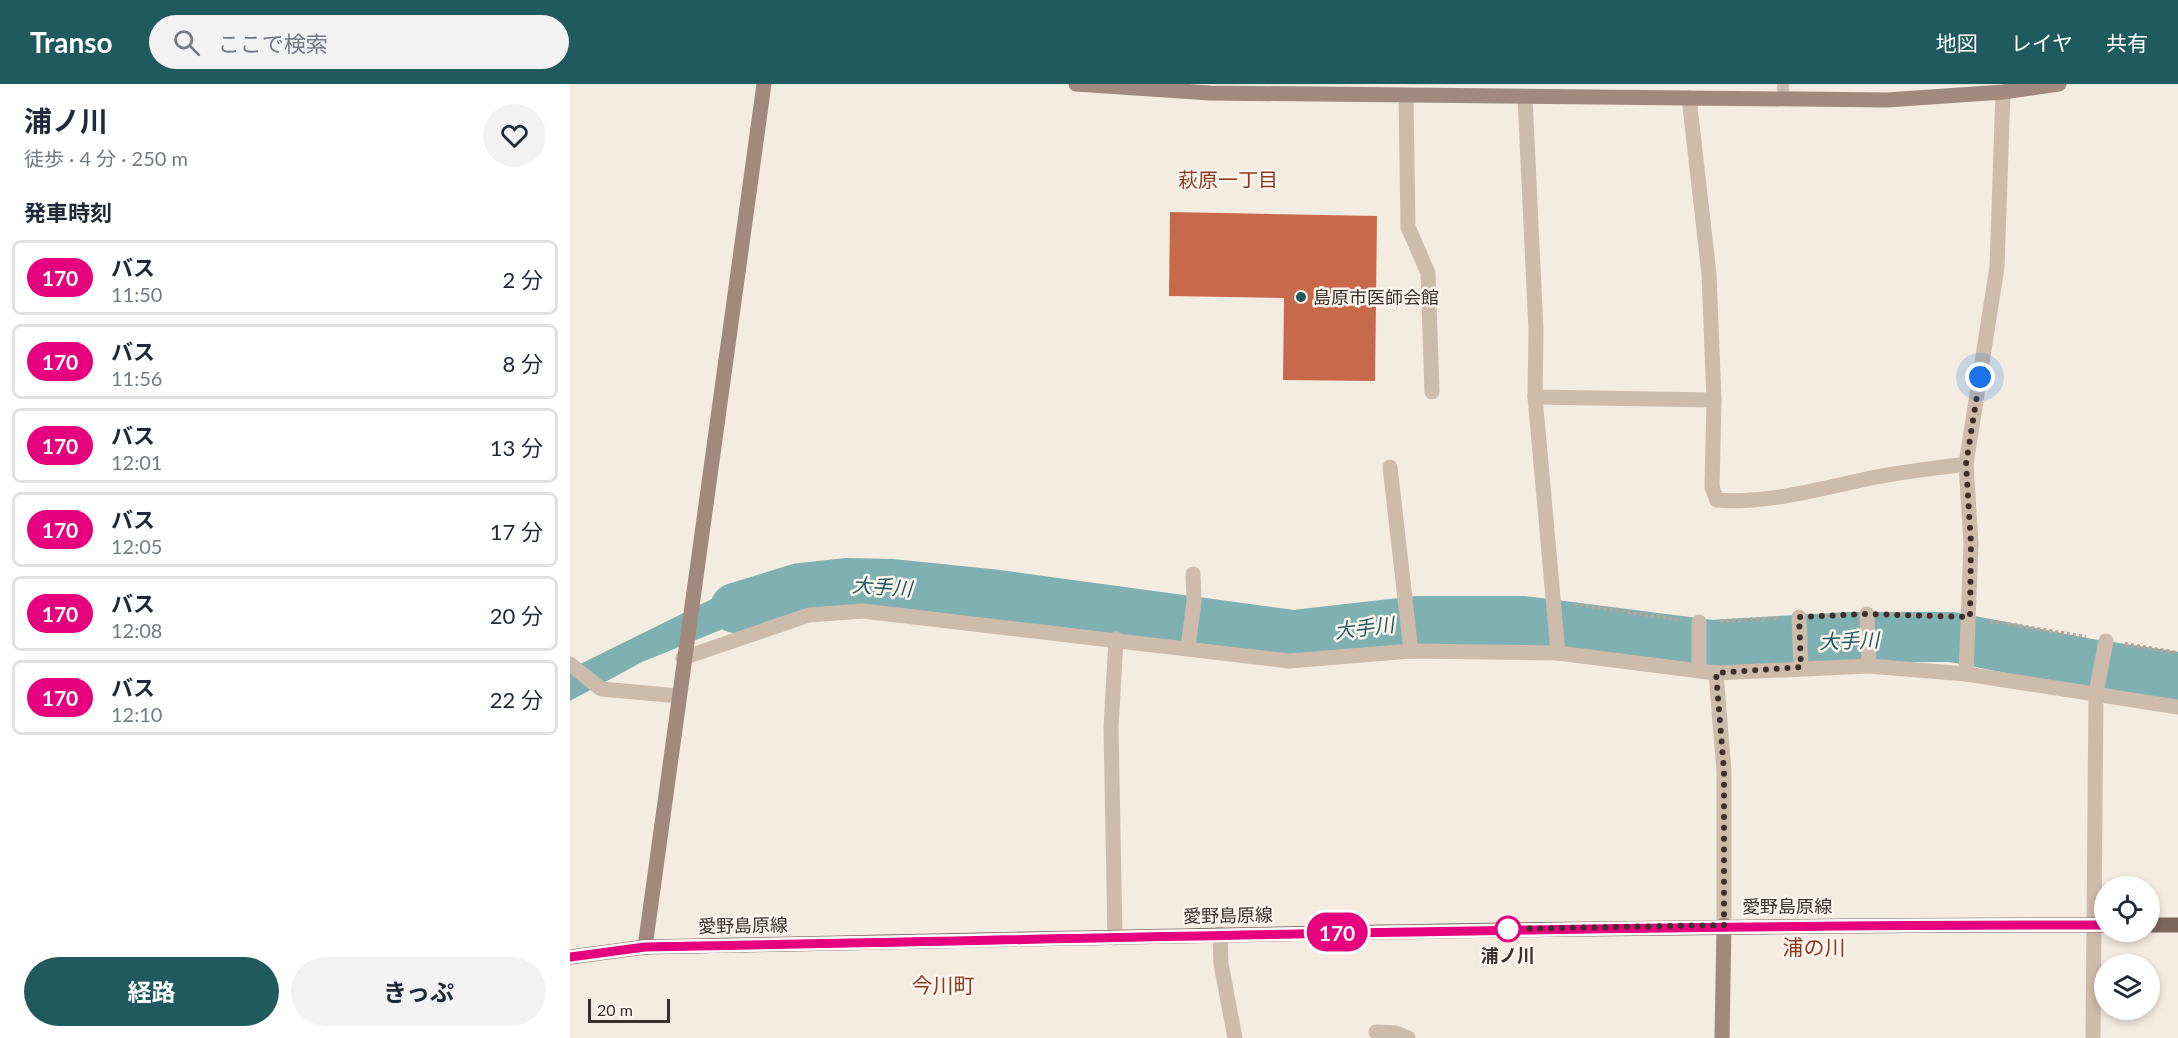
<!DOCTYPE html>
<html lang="ja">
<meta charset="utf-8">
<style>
:root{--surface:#fff;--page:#f2f2f3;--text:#1f2937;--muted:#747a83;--line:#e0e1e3;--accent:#1f5a5e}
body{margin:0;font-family:Lato,"Noto Sans JP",sans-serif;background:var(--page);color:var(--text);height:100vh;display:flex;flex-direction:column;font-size:22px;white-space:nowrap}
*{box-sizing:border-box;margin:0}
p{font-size:20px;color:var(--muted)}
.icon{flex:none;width:33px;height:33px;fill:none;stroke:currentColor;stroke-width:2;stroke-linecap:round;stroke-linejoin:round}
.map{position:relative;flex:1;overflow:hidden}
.panel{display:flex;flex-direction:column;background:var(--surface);width:570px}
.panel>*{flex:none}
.badge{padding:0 12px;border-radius:20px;font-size:21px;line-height:39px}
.fabs{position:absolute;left:1524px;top:792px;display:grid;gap:12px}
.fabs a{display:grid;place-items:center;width:66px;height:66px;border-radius:50%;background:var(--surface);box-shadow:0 3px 9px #0003;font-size:30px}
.scale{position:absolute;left:18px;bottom:15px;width:82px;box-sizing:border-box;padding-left:6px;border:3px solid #3b302b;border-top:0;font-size:16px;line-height:21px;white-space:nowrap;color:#3b302b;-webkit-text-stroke:4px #fbf5ee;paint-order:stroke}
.you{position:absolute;width:30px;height:30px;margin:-15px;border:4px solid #fff;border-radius:50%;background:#1a73e8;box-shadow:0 0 0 9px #1a73e833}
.map>.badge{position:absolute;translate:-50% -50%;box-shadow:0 0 0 3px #fff}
h2{padding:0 24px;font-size:22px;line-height:54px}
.round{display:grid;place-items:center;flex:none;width:63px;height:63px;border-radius:32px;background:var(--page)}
.head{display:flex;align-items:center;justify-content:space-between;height:102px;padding:0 24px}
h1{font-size:28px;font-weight:700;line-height:45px}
.primary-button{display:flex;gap:12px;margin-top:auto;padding:12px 24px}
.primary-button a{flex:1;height:69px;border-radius:36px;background:var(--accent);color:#fff;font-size:24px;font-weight:700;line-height:69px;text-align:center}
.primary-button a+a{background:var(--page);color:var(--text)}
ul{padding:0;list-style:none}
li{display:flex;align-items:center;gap:18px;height:75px;margin:0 12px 9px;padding:0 12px;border:3px solid var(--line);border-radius:9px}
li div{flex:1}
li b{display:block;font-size:22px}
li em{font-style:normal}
li .badge{min-width:66px;font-weight:700;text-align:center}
header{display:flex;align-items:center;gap:36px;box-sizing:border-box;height:84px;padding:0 30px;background:var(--accent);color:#fff}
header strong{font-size:28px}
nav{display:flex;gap:33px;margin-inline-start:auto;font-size:21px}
.search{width:420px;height:54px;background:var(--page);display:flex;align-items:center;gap:15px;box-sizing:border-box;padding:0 21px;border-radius:33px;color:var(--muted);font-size:22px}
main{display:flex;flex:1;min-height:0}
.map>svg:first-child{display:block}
</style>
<header>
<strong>Transo</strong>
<div class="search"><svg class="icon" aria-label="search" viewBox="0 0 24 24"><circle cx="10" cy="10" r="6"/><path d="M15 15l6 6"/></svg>ここで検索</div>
<nav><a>地図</a><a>レイヤ</a><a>共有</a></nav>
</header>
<main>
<section class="panel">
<div class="head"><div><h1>浦ノ川</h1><p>徒歩 · 4 分 · 250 m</p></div><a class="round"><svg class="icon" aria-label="heart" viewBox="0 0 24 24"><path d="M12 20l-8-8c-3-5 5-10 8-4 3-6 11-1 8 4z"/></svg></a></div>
<h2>発車時刻</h2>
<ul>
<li><span class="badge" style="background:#e6007e;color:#fff">170</span><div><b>バス</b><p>11:50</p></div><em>2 分</em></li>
<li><span class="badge" style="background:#e6007e;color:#fff">170</span><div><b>バス</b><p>11:56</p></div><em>8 分</em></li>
<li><span class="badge" style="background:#e6007e;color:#fff">170</span><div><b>バス</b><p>12:01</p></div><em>13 分</em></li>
<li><span class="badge" style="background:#e6007e;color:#fff">170</span><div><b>バス</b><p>12:05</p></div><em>17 分</em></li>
<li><span class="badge" style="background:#e6007e;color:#fff">170</span><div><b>バス</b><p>12:08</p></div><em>20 分</em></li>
<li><span class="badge" style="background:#e6007e;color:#fff">170</span><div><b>バス</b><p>12:10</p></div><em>22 分</em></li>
</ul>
<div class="primary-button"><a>経路</a><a>きっぷ</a></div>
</section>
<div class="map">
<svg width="1608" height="954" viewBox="0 0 1608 954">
<rect width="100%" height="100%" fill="#f4ebe1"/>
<path fill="#7fb0b2" d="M164,504H230L153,545L72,578L0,617V585Z"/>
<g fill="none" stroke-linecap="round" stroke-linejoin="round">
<path stroke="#7fb0b2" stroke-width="50" d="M165,524L230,504L276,499L323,500L421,510L723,551L847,537H954L1142,561L1279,553H1382L1520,580L1608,593"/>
</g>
<path fill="#c8694b" d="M600,128L807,132L805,297L713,296L714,214L599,212Z"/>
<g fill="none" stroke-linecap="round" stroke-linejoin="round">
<g stroke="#b9a596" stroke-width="4" stroke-dasharray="3 3" stroke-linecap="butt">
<path d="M1004,520L1110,536"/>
<path d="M1318,530L1379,532"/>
<path d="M1249,532L1277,531"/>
<path d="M1150,537L1208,534"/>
<path d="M1420,537L1516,553"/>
<path d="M1555,560L1608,569"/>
</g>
<path stroke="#cdbbac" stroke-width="12" d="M1213,0L1214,16"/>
<g stroke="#cdbbac" stroke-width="15">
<path d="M836,12L838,143L858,189L862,308"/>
<path d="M955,13L966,247L965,313L988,569"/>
<path d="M965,313L1144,316L1139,190L1119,14"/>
<path d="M1144,316L1142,403L1147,416C1195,420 1245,406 1292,396C1326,388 1361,385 1396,380"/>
<path d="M820,383L841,567"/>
<path d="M1297,530L1299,582"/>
<path d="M1229,533L1231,583"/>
<path d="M618,564L624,517L623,490"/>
<path d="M113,574L239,531L293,527L719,577L841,567L988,569L1146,589L1299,582L1396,590L1608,623"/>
<path d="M0,580L31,605L109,612"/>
<path d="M1129,587V538"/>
<path d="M1146,589L1154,687V841"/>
<path d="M1396,590L1401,460L1396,380L1427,183L1433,8"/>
<path d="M650,850L651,880L665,954"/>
<path d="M545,854L541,643L546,555"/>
<path d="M806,948L826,949L838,954"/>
<path d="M1523,954L1526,609L1536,557"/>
</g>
<g stroke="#a18a7d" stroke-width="15">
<path d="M506,0L640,9L1317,16L1433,8L1489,0"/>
<path d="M75,863L194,0"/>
<path d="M1152,954L1154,841"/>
</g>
<g stroke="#7d675c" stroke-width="15">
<path d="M1580,841H1608"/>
<path d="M0,873L75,863C561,853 1048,841 1534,841"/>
</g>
</g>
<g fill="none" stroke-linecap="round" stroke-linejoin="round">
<g stroke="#fff" stroke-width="14">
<path id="line" d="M0,873L75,863C561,854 1048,841 1534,841"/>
</g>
<use href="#line" stroke="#e6007e" stroke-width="9"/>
<path stroke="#3b302b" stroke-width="6" stroke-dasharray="0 10.8" d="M938,845L1154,841V687L1146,589L1231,583L1229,533L1297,530L1400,533L1401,460L1396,380L1410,293"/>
</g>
<circle fill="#1f5a5e" stroke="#fbf5ee" stroke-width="2" cx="731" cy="213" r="6"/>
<circle fill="#fff" stroke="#e6007e" stroke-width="3" cx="938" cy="845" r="12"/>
<g text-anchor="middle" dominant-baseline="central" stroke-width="5" stroke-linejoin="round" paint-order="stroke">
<g font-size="18" fill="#3b302b" stroke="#fbf5ee" text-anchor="start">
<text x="743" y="213">島原市医師会館</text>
</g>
<g font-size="18" fill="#3b302b" stroke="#fbf5ee">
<text x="1217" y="822">愛野島原線</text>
<text transform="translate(658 831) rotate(-1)">愛野島原線</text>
<text transform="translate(173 841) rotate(-1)">愛野島原線</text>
</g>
<g font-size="18" font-weight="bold" fill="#3b302b" stroke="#fbf5ee">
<text x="938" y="871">浦ノ川</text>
</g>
<g font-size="20" fill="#8c3b22" stroke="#fbf5ee">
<text x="658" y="95">萩原一丁目</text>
</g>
<g font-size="20" font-style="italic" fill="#1f5a5e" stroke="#fbf5ee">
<text transform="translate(312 502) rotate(4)">大手川</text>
<text transform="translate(794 543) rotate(-7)">大手川</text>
<text transform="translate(1279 556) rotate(-2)">大手川</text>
</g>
<g font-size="21" fill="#8c3b22" stroke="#fbf5ee">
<text x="1244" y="862">浦の川</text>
<text x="373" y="900">今川町</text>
</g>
</g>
</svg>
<div class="fabs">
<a><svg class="icon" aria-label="locate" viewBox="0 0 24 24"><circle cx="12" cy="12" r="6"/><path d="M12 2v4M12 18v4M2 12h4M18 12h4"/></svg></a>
<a><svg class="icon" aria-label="layers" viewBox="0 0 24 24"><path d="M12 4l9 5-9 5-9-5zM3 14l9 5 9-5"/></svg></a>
</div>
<div class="scale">20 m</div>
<div class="you" style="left:1410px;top:293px"></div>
<b class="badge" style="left:767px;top:848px;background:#e6007e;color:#fff">170</b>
</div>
</main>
